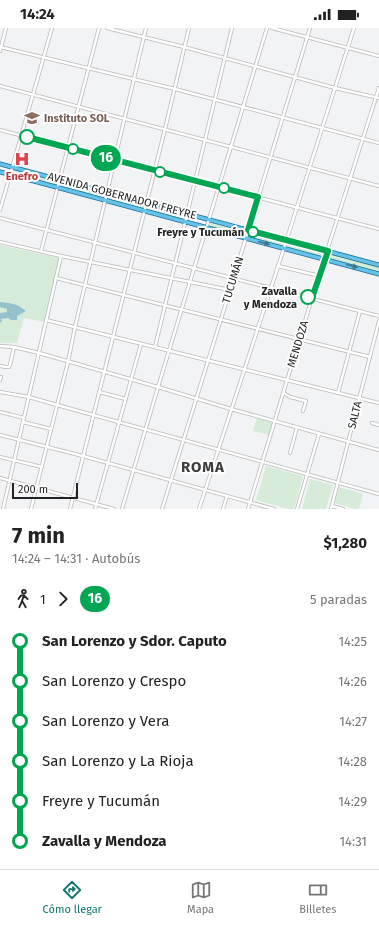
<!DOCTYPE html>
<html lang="es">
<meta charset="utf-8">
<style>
:root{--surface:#fff;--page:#f6f6f6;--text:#222;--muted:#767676;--line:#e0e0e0;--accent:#0f766e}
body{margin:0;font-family:"Fira Sans",sans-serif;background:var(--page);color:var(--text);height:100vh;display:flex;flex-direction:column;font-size:15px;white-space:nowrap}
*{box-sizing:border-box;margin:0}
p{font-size:13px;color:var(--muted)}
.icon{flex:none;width:22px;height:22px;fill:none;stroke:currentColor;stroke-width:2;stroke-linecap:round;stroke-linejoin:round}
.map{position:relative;height:481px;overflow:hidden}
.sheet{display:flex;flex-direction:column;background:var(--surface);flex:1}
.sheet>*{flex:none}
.badge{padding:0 8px;border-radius:13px;font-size:14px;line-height:26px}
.scale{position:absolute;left:12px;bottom:10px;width:66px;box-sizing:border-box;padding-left:4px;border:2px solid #212222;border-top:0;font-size:11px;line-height:14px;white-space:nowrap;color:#212222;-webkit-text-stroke:3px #fff;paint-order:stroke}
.map>.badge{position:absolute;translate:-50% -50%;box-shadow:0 0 0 2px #fff}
.legs{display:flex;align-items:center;gap:6px;height:44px;padding:0 12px;font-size:13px}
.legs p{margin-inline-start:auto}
.headline{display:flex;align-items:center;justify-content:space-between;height:68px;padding:0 12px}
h1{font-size:22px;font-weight:700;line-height:30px}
ul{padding:0 12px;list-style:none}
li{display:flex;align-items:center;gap:14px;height:40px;font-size:15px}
li i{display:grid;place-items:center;width:6px;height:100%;margin:0 5px;background:currentColor}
li i::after{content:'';width:10px;height:10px;margin:-5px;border:3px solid;border-radius:50%;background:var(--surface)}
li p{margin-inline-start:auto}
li:first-child i{background:linear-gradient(#0000 50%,currentColor 0)}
li:last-child i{background:linear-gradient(currentColor 50%,#0000 0)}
.status{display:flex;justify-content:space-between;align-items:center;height:28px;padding:0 20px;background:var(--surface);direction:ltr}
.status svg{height:11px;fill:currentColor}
.tabs{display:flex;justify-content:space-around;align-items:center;height:56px;border-top:1px solid var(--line);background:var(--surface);font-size:11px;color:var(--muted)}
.tabs a{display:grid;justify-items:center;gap:2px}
.tabs .current{color:var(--accent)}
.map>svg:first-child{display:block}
</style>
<div class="status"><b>14:24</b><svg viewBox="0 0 49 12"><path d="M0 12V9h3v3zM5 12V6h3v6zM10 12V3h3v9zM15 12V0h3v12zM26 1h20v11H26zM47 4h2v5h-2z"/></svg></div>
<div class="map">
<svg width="379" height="481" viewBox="0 0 379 481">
<rect width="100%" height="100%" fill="#f2f3f5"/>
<g fill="#d6ecd8">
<path d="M15,142L53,153L55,154V156L52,157L14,147V145Z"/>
<path d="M63,155L102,165L104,167L103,168L100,170L63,159L62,158Z"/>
<path d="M110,168L143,176V178L140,180L110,172L109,171Z"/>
<path d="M152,178L183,186V188L180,191L150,183L149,179Z"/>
<path d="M212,195L244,203L245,205L242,207L212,200L210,198Z"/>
<path d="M251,205L283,213L284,215L281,217L251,210L249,208Z"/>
<path d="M290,216L323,223V226L321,228L291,221L289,219Z"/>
<path d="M0,217L59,230L46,294L24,290L17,315H0Z"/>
<path d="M330,225L379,238V244L330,231L328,229Z"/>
<path d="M257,389L273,394L269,407L253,403Z"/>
<path d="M266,438L303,448L294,481H288L256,472Z"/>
<path d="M310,451L333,457L326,481H302Z"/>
<path d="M339,459L363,466L359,481H354L335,475Z"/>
</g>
<path fill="#94c1cc" d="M0,274C11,275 18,276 26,283L17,288V292H11L8,290L1,291L2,293L0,295V285L7,284V281L0,279Z"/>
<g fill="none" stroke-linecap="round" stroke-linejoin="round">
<g stroke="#b9b9bb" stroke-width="4">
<g id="minor">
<path d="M107,0L184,19L335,60L379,70"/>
<path d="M272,0L379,28"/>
<path d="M0,19L175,61L379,115"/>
<path d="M0,23L6,0"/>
<path d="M0,58L379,158"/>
<path d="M0,102L379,201"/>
<path d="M0,182L52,0"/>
<path d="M0,190L379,288"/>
<path d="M0,214L61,228L230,262"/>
<path d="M41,223L99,0"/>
<path d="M278,238L320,248"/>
<path d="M56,250L370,329"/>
<path d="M46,292L379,375"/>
<path d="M0,318L14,319L39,325L158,359L231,381L379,422"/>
<path d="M155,319L232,0"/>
<path d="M0,338L6,339H9L10,337L14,319"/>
<path d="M0,352L1,349"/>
<path d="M0,364L29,369L57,377L379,466"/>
<path d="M99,364L126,371"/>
<path d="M284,365L290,369L306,373L303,383"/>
<path d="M338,365L360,283"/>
<path d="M0,384L24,390"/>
<path d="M23,394L51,401"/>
<path d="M372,395L379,397"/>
<path d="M0,407L83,428L274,481"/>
<path d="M290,425L297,399"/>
<path d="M0,429L42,439"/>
<path d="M0,450L114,481"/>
<path d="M332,478L343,481"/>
<path d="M3,481L61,228"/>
<path d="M31,481L68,334L75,299L146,0"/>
<path d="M70,481L165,101L189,0"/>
<path d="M95,481L141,316"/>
<path d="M122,481L158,359L267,0"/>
<path d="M162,481L230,262L310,0"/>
<path d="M199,481L284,220L354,0"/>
<path d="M223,481L227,468"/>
<path d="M248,481L312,270L379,60"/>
<path d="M297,481L319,406"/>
<path d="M331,481L379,293"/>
</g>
</g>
<g stroke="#0e6e98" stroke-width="5">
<g id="major">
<path d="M0,136L379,237"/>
<path d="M0,144L379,246"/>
</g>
</g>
<use href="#minor" stroke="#fff" stroke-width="2.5"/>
<use href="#major" stroke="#68c1e8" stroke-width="3.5"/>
</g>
<defs><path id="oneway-solid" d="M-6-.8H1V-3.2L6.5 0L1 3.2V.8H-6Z"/></defs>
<g fill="#447285">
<use href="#oneway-solid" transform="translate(264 215) rotate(15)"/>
<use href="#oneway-solid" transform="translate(352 238) rotate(15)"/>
</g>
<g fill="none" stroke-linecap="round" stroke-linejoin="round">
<g stroke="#fff" stroke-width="9">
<path id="line-1" d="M27,109L258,169L248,202L328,223L312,270L308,269"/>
</g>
<use href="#line-1" stroke="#00a651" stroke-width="6"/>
</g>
<defs>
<g id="university-bare" transform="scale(1.2)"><path d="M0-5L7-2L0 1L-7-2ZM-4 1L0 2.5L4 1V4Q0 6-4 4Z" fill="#8d6e63" stroke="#fff" stroke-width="2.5" paint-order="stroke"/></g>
<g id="hospital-bare" transform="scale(1.2)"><path d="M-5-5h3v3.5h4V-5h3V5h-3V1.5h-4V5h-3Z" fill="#e0444e" stroke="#fff" stroke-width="2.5" paint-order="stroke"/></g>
</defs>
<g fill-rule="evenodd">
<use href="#university-bare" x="32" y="90"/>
<use href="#hospital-bare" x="22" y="131"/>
</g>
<g fill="#fff" stroke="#00a651" stroke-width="2">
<circle cx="27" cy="109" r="7"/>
<circle cx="73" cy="121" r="5"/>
<circle cx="160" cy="144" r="5"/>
<circle cx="224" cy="160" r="5"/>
<circle cx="253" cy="204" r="5"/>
<circle cx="308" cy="269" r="7"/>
</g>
<g text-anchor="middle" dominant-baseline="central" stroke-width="4" stroke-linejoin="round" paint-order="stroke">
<g font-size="11" font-weight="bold" fill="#785e54" stroke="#fff" text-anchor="start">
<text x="44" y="90">Instituto SOL</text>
</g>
<g font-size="11" font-weight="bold" fill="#be3a42" stroke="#fff">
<text x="22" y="148">Enefro</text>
</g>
<g font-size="11" fill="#212222" stroke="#fff">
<text transform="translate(122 168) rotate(15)">AVENIDA GOBERNADOR FREYRE</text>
<text transform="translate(233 252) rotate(-73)">TUCUMÁN</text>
<text transform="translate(298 316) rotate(-73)">MENDOZA</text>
<text transform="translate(355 387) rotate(-76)">SALTA</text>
</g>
<g font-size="11" font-weight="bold" fill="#212222" stroke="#fff" text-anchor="end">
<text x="244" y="204">Freyre y Tucumán</text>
<text x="297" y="263">Zavalla<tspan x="297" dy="13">y Mendoza</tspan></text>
</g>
<g font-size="15" font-weight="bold" letter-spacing="1" fill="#3c3d3e" stroke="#fff">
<text x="203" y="439">ROMA</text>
</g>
</g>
</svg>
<div class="scale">200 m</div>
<b class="badge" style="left:106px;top:130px;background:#00a651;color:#fff">16</b>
</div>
<section class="sheet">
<div class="headline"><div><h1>7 min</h1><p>14:24 – 14:31 · Autobús</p></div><b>$1,280</b></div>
<div class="legs"><svg class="icon" aria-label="walk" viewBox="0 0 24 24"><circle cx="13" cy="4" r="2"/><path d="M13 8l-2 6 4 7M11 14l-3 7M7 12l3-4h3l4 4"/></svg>1<svg class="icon" aria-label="forward" viewBox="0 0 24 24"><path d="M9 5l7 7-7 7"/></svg><b class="badge" style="background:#00a651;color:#fff">16</b><p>5 paradas</p></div>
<ul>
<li><i style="color:#00a651"></i><b>San Lorenzo y Sdor. Caputo</b><p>14:25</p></li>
<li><i style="color:#00a651"></i><span>San Lorenzo y Crespo</span><p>14:26</p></li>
<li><i style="color:#00a651"></i><span>San Lorenzo y Vera</span><p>14:27</p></li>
<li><i style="color:#00a651"></i><span>San Lorenzo y La Rioja</span><p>14:28</p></li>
<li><i style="color:#00a651"></i><span>Freyre y Tucumán</span><p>14:29</p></li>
<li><i style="color:#00a651"></i><b>Zavalla y Mendoza</b><p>14:31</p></li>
</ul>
</section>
<nav class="tabs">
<a class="current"><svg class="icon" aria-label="directions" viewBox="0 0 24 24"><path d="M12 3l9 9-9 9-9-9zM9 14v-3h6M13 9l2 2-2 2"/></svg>Cómo llegar</a>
<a><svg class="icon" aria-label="map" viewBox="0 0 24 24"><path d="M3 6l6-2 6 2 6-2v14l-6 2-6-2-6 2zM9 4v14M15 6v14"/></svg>Mapa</a>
<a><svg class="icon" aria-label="tickets" viewBox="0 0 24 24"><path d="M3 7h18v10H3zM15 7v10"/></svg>Billetes</a>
</nav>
